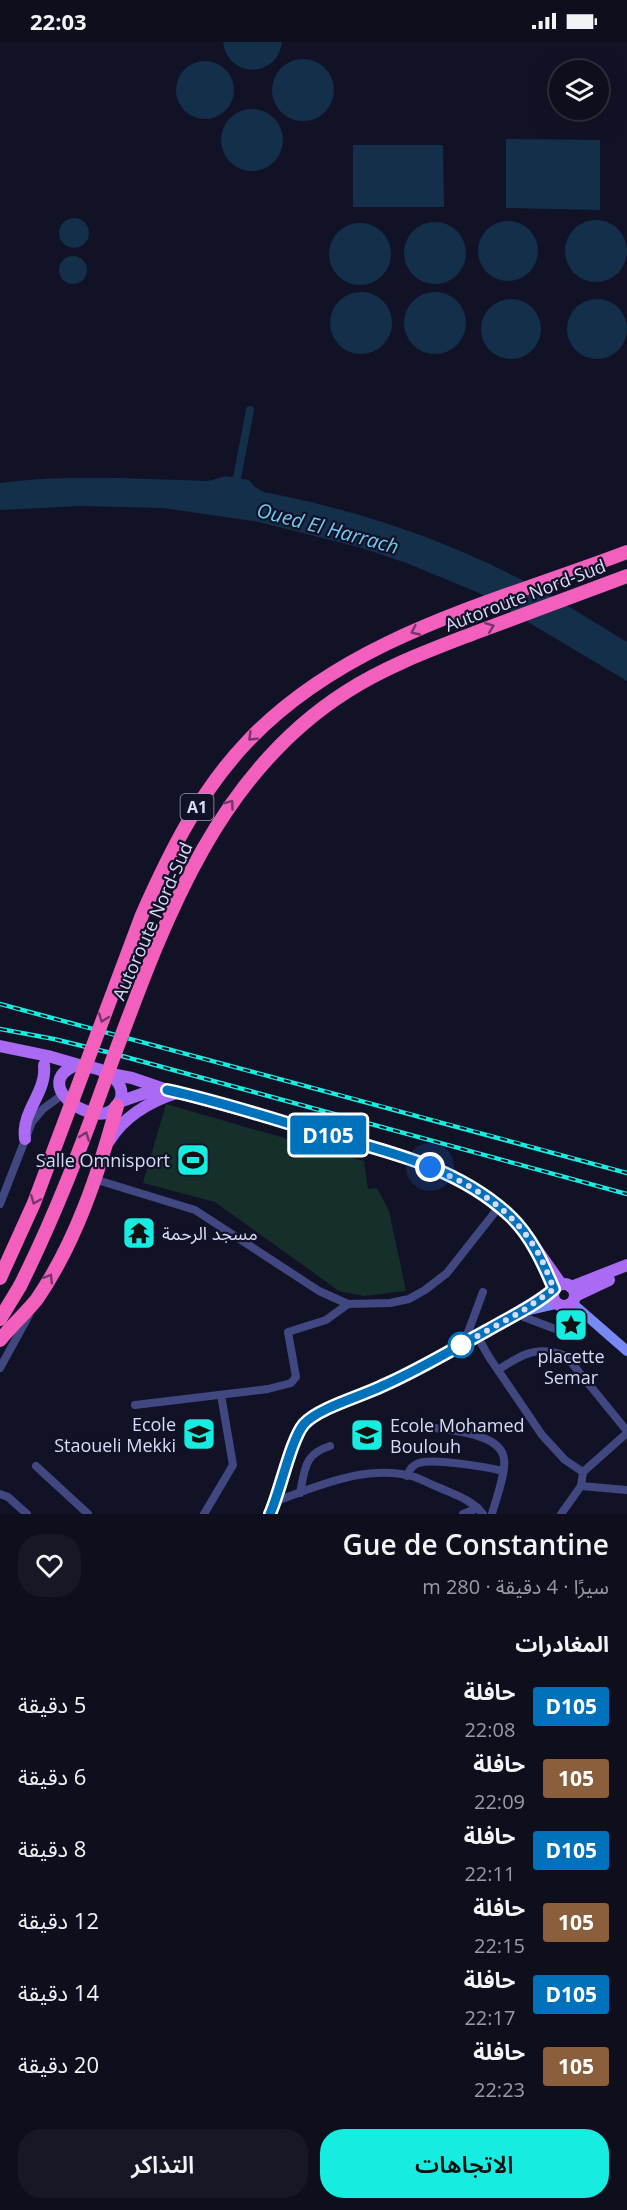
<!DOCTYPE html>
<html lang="ar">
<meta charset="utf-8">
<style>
:root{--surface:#0e0e1c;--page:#171725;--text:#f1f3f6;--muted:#9b9ca3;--line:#2e2e3b;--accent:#16ecdf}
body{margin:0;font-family:"Open Sans","Noto Sans Arabic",sans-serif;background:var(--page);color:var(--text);direction:rtl;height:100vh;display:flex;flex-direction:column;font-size:22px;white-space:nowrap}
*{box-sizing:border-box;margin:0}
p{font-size:20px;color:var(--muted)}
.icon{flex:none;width:33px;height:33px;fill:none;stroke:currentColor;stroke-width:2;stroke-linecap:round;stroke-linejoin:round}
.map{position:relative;height:1472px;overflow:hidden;direction:ltr}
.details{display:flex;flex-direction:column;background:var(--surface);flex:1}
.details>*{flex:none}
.badge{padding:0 12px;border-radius:4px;font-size:21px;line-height:39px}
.buttons{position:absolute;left:549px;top:18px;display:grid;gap:12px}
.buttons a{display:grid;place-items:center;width:60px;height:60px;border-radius:50%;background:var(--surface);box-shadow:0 6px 24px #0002,0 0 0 2px var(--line);font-size:30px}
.you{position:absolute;width:30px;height:30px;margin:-15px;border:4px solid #fff;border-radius:50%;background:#1a73e8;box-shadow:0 0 0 9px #1a73e833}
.map>.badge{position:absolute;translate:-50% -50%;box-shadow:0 0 0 3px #fff}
h2{padding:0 18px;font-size:22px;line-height:54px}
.round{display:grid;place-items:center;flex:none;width:63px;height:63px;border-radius:24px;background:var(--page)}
.overview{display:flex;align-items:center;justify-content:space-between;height:102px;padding:0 18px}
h1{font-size:28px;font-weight:600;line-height:45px}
.button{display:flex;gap:12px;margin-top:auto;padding:12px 18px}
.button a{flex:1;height:69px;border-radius:24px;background:var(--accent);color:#111;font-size:24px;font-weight:600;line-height:69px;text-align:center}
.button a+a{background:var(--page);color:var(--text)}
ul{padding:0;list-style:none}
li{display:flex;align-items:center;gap:18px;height:72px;padding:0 18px}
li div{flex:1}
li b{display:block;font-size:22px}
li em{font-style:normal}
li .badge{min-width:66px;font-weight:700;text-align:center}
.status{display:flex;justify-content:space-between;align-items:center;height:42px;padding:0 30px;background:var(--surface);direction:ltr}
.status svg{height:16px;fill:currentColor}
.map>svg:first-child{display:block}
</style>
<div class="status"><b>22:03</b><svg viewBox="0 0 49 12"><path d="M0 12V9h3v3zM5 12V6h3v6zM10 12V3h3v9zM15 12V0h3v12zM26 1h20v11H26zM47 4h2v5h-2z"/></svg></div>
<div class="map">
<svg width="627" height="1472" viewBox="0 0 627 1472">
<rect width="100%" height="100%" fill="#121226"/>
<path fill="#15302a" d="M166,1062L364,1119L368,1147L377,1146L389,1169L406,1249L364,1254L339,1249L215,1160L143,1141Z"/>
<g fill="#132f49">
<path d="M223,0H282C277,37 228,37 223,0Z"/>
<circle cx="303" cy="48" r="31"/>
<circle cx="205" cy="48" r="29"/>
<circle cx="252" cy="98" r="31"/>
<path d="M506,97L600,98V168L506,166Z"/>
<path d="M353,103H443L444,165H353Z"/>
<circle cx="74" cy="191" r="15"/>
<circle cx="596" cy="209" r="31"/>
<circle cx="508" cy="209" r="30"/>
<circle cx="435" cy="211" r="31"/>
<circle cx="360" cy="212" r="31"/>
<circle cx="73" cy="228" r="14"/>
<circle cx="361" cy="281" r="31"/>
<circle cx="435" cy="281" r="31"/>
<circle cx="597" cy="287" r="30"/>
<circle cx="511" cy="287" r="30"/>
<path d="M226,434L249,438L255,445L264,450C352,467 436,494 516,535C554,554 590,578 627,600V639L479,551L409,522L362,506L259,480L163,466L80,464L0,468V441C69,432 139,437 208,439Z"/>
</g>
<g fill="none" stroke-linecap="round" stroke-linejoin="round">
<path stroke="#132f49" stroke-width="8" d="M237,436L250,368"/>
<g stroke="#414881" stroke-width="8">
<path d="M94,1137L195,1168L319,1249L348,1262L390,1261L409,1257L425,1248L447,1231L499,1165"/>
<path d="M0,1162L32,1080L43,1067L62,1053"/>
<path d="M516,1272L571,1293"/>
<path d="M477,1294L489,1315L542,1393L565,1418L583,1430"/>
<path d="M464,1301L483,1250"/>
<path d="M0,1326L29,1273"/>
<path d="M498,1328C522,1312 537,1303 566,1314L627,1389"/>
<path d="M135,1363L268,1347L291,1341L296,1335L288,1290L326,1278L348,1262"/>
<path d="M435,1386C454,1389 501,1392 504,1417C506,1431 496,1457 492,1472"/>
<path d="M36,1424L88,1472"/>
<path d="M407,1434C409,1428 412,1423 419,1421C433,1416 487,1425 503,1429"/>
<path d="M581,1444L627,1448"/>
<path d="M300,1451C305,1427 304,1412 330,1404"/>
<path d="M0,1452L8,1455L27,1472"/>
<path d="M276,1459C319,1444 368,1421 415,1435C423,1438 432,1443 440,1446C456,1453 472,1458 483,1472"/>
<path d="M204,1472L233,1423L221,1353"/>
<path d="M463,1472L478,1466"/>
<path d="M561,1472L581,1444L583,1430L627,1391"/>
</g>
<g stroke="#7989f4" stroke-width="10">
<path d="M572,1261L627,1309"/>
<path d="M530,1268L556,1262"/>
<path d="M270,1472L297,1396L302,1384L313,1374L384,1344L422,1325L521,1270L553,1249"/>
</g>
<g stroke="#aa6af3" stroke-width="12">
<path d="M0,1004L48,1014L79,1023"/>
<path d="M74,1024C92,1022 126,1033 121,1056C119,1062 115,1067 109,1070C85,1080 34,1042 74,1024Z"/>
<path d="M106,1031L132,1036L167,1048L274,1077L418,1120L442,1130L478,1149L509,1173L523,1188L561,1242"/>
<path d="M119,1060L142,1052L163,1048"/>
<path d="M25,1097C21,1069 47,1051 44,1023"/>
<path d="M109,1099C125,1073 150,1059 179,1050"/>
<circle cx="564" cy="1253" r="11"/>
<path d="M571,1245L627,1223"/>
<path d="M575,1254L609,1238"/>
</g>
<g stroke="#f25fbd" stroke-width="14">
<path d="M0,1277L20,1244"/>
<path d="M0,1298C11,1284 26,1271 37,1257C76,1200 99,1130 117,1064"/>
</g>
<g stroke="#16ecdf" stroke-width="4.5">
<g id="rail">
<path d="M0,962C209,1019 418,1073 627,1131"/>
<path d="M0,987L54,997L111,1011L627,1152"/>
</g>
</g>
<use href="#rail" stroke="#121226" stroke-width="2" stroke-dasharray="7" stroke-linecap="butt"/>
<g stroke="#f25fbd" stroke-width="14">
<path d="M0,1236L34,1161L142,873C170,810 200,749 248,699C348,594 496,560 627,510"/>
<path d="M20,1244C56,1172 84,1098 111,1022C163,883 214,734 346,650C386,624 433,607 477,590C527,571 577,553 627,534"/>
</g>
</g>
<defs><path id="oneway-chevron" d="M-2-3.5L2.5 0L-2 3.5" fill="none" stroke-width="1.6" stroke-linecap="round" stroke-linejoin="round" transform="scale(1.5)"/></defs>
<g stroke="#77356a">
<use href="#oneway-chevron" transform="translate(490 585) rotate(-21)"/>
<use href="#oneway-chevron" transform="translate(415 589) rotate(155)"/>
<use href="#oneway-chevron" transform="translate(252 695) rotate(135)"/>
<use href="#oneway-chevron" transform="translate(230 762) rotate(-54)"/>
<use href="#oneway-chevron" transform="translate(103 976) rotate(110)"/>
<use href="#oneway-chevron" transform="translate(85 1094) rotate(-69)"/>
<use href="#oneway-chevron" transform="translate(35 1158) rotate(112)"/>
<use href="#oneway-chevron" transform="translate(49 1236) rotate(-58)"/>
</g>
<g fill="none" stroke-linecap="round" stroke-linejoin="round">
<g stroke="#fff" stroke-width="14">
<path id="line" d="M167,1048C214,1058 261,1073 307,1087C377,1107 455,1122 510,1174C531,1194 543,1221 554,1247C535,1264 510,1275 488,1288C453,1307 419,1328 382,1344C362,1354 318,1366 304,1382C291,1397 280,1450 270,1472"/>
</g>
<use href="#line" stroke="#0072bc" stroke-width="9"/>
<path stroke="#dadbfc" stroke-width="6" stroke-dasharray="0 10.8" d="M430,1125C473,1143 513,1168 537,1209C544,1221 549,1235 554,1247L521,1270L461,1303"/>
</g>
<defs>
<g id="stadium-square" transform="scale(1.725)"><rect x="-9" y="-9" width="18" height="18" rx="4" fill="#16ecdf" stroke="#121226"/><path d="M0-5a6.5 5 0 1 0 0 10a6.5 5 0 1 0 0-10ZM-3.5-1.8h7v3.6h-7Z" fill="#111"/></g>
<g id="temple-square" transform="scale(1.725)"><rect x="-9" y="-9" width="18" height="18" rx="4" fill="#16ecdf" stroke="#121226"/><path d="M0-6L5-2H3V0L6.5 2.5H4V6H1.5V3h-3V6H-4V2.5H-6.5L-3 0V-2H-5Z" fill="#111"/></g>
<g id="sight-square" transform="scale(1.725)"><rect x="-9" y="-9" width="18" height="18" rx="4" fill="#16ecdf" stroke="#121226"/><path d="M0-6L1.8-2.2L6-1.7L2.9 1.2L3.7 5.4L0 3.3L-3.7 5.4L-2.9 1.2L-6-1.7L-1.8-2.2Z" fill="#111"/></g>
<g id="school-square" transform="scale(1.725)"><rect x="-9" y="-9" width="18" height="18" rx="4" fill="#16ecdf" stroke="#121226"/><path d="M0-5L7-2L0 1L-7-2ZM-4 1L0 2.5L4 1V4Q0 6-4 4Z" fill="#111"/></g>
</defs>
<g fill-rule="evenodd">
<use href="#stadium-square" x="193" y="1118"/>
<use href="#temple-square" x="139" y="1191"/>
<use href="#sight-square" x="571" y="1283"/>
<use href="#school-square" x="199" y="1392"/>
<use href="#school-square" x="367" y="1393"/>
</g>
<circle fill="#fff" stroke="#0072bc" stroke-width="3" cx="461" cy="1303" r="12"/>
<g text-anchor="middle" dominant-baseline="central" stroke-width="4.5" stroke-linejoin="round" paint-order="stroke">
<rect fill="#121226" stroke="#9e9fbc" stroke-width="1.5" x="180.5" y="752" width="33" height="26" rx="4.5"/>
<g font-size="16" font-weight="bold" fill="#dadbfc">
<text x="197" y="765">A1</text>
</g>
<g font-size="18" fill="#dadbfc" stroke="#121226">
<text transform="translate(525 553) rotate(-21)">Autoroute Nord-Sud</text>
<text transform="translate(152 879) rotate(-66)">Autoroute Nord-Sud</text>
</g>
<g font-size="18" fill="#dadbfc" stroke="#121226" text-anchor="end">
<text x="170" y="1118">Salle Omnisport</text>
<text x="162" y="1191" text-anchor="start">مسجد الرحمة</text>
<text x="571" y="1314" text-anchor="middle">placette<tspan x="571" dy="21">Semar</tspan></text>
<text x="176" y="1382">Ecole<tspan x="176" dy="21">Staoueli Mekki</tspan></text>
<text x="390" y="1383" text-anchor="start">Ecole Mohamed<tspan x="390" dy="21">Boulouh</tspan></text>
</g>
<g font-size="20" font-style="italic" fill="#71cbf3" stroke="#121226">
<text transform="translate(328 486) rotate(15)">Oued El Harrach</text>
</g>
</g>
</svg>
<div class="buttons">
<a><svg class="icon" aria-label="layers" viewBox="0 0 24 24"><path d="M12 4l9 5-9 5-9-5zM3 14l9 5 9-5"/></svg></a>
</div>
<div class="you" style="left:430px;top:1125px"></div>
<b class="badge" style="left:328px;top:1093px;background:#0072bc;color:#fff">D105</b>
</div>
<section class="details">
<div class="overview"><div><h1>Gue de Constantine</h1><p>سيرًا · 4 دقيقة · 280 m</p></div><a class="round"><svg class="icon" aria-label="heart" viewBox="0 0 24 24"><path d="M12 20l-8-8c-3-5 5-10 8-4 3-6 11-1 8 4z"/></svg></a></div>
<h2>المغادرات</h2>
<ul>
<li><span class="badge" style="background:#0072bc;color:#fff">D105</span><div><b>حافلة</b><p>22:08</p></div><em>5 دقيقة</em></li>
<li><span class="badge" style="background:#8b5e3c;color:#fff">105</span><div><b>حافلة</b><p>22:09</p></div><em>6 دقيقة</em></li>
<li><span class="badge" style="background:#0072bc;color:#fff">D105</span><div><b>حافلة</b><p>22:11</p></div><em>8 دقيقة</em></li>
<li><span class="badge" style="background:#8b5e3c;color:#fff">105</span><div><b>حافلة</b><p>22:15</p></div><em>12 دقيقة</em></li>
<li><span class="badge" style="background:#0072bc;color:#fff">D105</span><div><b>حافلة</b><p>22:17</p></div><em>14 دقيقة</em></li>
<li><span class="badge" style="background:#8b5e3c;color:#fff">105</span><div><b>حافلة</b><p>22:23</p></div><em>20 دقيقة</em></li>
</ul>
<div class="button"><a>الاتجاهات</a><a>التذاكر</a></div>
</section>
